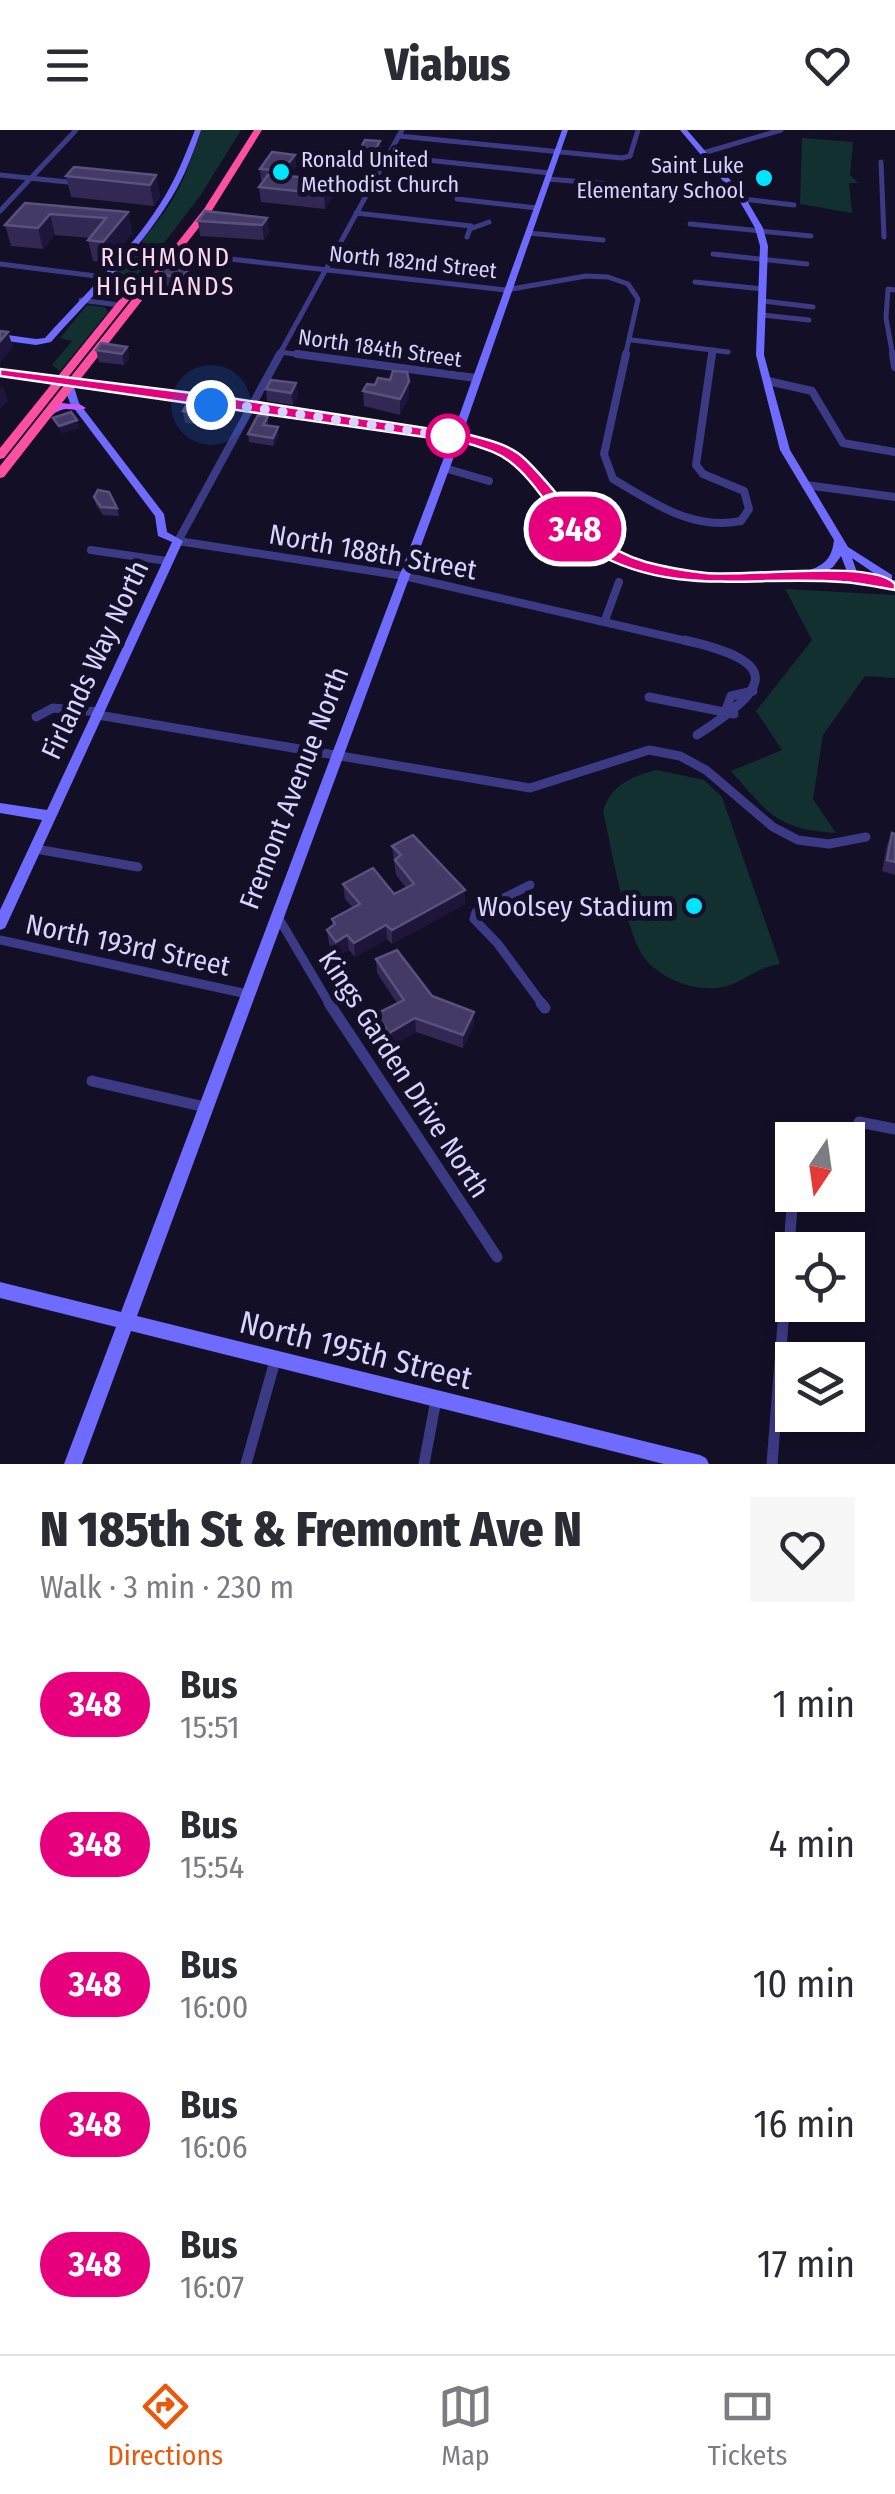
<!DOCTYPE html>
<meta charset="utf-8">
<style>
:root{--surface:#fff;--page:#f7f7f7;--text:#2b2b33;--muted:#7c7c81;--line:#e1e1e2;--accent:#ea580c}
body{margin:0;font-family:"Fira Sans Condensed",sans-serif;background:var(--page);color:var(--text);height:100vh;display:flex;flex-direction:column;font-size:38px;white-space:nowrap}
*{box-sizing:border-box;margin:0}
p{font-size:32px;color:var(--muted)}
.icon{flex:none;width:55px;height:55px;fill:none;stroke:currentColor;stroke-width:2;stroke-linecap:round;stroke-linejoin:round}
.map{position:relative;height:1334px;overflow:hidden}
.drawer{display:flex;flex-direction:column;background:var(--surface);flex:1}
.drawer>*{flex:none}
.badge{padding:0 20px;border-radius:32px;font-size:35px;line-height:65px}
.needle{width:65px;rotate:193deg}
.fabs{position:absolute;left:775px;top:992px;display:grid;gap:20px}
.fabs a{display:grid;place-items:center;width:90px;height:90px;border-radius:0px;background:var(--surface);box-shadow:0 5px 15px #0003;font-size:50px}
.you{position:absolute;width:50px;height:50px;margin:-25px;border:8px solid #fff;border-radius:50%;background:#1a73e8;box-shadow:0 0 0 15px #1a73e833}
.map>.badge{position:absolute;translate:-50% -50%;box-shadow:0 0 0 5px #fff}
.round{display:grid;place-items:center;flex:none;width:105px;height:105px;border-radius:0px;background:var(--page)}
.summary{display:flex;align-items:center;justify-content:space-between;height:170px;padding:0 40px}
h1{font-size:48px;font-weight:800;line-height:75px}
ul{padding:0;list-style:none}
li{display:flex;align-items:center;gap:30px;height:140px;padding:0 40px}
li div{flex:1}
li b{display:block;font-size:38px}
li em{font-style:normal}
li .badge{min-width:110px;font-weight:700;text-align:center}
header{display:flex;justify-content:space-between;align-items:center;height:130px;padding:0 40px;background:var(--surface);font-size:45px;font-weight:800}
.dock{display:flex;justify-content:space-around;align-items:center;height:140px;border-top:2px solid var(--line);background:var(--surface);font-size:28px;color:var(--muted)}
.dock a{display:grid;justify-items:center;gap:5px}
.dock .current{color:var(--accent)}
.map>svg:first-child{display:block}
</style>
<header><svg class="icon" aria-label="menu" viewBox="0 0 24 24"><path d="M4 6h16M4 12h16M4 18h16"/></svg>Viabus<svg class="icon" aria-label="heart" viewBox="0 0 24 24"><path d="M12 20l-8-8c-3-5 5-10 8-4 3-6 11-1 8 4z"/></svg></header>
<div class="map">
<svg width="895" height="1334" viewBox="0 0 895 1334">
<rect width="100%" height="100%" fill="#130f26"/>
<g fill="#12302f">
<path d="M200,0H241L200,66L164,113L143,115L142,110C177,70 185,51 200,0Z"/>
<path d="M802,8L853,12L850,45L858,53H849L852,83L800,74Z"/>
<path d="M139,121L149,122L153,127L117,169L92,168L130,123Z"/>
<path d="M87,175L105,177L108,182L60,241L52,235L72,211L60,208Z"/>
<path d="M785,459L895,465V548L865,546L823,605L813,669L836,703C776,699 769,684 731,641L782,620L756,581L812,510Z"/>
<path d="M657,640L704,650L722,667L780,834C752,838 742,856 716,858C692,860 662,849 646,830C626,806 611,715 603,681C611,655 632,646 657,640Z"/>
</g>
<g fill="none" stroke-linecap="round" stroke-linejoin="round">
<g stroke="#3d3a85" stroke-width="5">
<path d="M399,6L622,28L630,26L638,0"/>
<path d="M703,23L781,0"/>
<path d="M388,26L550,43"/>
<path d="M881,32L884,107"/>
<path d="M0,45L77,53"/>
<path d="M548,49L632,56"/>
<path d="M685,62L794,75"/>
<path d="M457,69L537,78"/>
<path d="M0,81L76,0"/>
<path d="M356,83L471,96L467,107"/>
<path d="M690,94L811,106"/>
<path d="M470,99L489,92"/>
<path d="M528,103L603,110"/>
<path d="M132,118L163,122"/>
<path d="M177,123L506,160L586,146L608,147L628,154L638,169L625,227"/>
<path d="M713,124L807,134"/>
<path d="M0,134L104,147"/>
<path d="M695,152L763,159"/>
<path d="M81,170L119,175"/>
<path d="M763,171L813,177"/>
<path d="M761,185L809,190"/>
<path d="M632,210L728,222"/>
<path d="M280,222L316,227"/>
<path d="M278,227L402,0"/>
<path d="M712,227L713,220"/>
<path d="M893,227L886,188L888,159L895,160"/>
</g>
<g stroke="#3d3a85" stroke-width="8">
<path d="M280,224L178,411L404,446L695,513"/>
<path d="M297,224L476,248"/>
<path d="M626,224L604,324L613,349C654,373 692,401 741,391L749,379L744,361L703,344L696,335L712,224"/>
<path d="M893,224L895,237"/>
<path d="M768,251L812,261L843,313L895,322"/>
<path d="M444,338L489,351"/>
<path d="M806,355L895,367"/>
<path d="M91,420L167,431"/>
<path d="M605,490L619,452"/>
</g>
<g stroke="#3d3a85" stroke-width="9">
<path d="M684,510C782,532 772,557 697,605"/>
<path d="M649,567L734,584"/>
<path d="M725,582L731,566L753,561"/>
<path d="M98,585L530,658L649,620L680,626L706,640L773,697L798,710L829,714L866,707"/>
<path d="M36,587L53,578L99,582"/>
<path d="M36,719L138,737"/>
<path d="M530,755L476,782L474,789L498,814L543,875"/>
<path d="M278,787L330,875"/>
<path d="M0,810L247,864"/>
</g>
<g stroke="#3d3a85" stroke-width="11">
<path d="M329,873L497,1127"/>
<path d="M541,873L545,878"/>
<path d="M92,951L205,977"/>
<path d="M859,992L895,999"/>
<path d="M797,1003V1010"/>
<path d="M246,1334L275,1231"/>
<path d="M424,1334L436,1270"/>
<path d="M772,1334L793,1065"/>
</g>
<g fill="#6f6bff" fill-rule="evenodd">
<path d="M195,0H201C194,20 187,40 177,58C145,116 94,163 51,212L36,215L0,210V204L36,209L45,208C88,160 139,114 170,57C180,39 187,20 195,0Z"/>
<path d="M562,0H568L462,305C532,316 553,379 606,415C665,455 742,444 809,443L810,440C827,434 832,426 834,410L780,320L756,225L760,116L755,98L739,70L680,0H687L745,67L763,98L768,116L764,225L790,320L848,417L892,445V450H895V458C872,454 850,450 826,450C760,449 693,459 629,435C560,410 535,322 460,310L137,1186L700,1325L706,1328L709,1334H664L131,1201L82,1334H64L116,1197L0,1168V1152L121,1182L451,309L223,274L70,254L74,257L79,273L164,384L167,402L183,411L7,794L5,798L0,800V780L42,690L0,683V673L47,680L172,412L158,406L155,386L70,273L64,257L69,254L0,246V240L223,268L453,303ZM841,426L848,444L823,443L833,437ZM852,428L881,448L858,445Z"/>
</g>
<path fill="#c25bff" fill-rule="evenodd" d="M61,273L81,275L86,278C78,283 70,277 61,280C53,283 52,287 43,287V283Z"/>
<g fill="#ff4fa3" fill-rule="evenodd">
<path d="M254,0H262L211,82L4,347L0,348V336L204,79Z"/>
<path d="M141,143L149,145L4,328L0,329V318Z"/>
</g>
</g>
<g fill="#312854">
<path d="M380,11L381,22L375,33L360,31L359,21Z"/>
<path d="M295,25L296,36L288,46L335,63L325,79L261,72L259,57L264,50H261L260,39Z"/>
<path d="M156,45L160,67L154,76L71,67L66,46Z"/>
<path d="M25,73L128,82L132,103L108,133L93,131L88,110L90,108L55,105L43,119L11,116L5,95Z"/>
<path d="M267,88L269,103L264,110L200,106L198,91Z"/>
<path d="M190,125L192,135L190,138L191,149L184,158L160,155L158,144Z"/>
<path d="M127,217L129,229L124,235L99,232L96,220Z"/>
<path d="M409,251V266L400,285L364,276L363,261L375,255Z"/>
<path d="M296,253L298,265L293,275L267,271L266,259Z"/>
<path d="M188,272L218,288L212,296L185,293L183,281Z"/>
<path d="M268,286V296L279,305L274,316L249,312L248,304Z"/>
<path d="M94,367L117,378L119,386L103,385L96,375Z"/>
<path d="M892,703L895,704V745L882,741L887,715Z"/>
<path d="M392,716L465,760V774L392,814L387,809L355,827L349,820L337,826L329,814L327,800L333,795L332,789L353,778L345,769L343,754L394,764L406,758L396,745Z"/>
<path d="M376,829L474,895L463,918L416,902L390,917L377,897L376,884L397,873L377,843Z"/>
</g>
<g fill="#1d163a">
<path d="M380,11L381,22L375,33L374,22Z"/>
<path d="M295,25L296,36L288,46L287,35Z"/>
<path d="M156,45L160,67L154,76L150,55Z"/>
<path d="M334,49L335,63L325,79L324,64Z"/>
<path d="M128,82L132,103L108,133L103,112Z"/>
<path d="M50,84L55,105L43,119L38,98Z"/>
<path d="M267,88L269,103L264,110L262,95Z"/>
<path d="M190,125L192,135L190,138L191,149L184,158L181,137Z"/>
<path d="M8,202L13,217L0,233V211Z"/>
<path d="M127,217L129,229L124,235L122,224Z"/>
<path d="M409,251V266L400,285V269Z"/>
<path d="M296,253L298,265L293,275L291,263Z"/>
<path d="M3,255L8,271L0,279V258Z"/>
<path d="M216,276L218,288L212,296L210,285Z"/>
<path d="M77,290L80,298L61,304L59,296Z"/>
<path d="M278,297L279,305L274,316L273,308Z"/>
<path d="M465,760V774L392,814V800Z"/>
<path d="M386,795L387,809L355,827L354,813Z"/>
<path d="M347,805L349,820L337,826L336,812Z"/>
<path d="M474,882V895L463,918V905Z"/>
<path d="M415,888L416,902L390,917L389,903Z"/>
</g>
<g fill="#433a66" stroke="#5a527e" stroke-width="2.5">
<path d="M365,10L380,11L374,22L359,21Z"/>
<path d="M272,22L295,25L287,35L279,34L274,40L260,39Z"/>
<path d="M74,37L156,45L150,55L66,46Z"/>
<path d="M268,45L334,49L324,64L259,57Z"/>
<path d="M25,73L128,82L103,112L88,110L106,88L50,84L38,98L5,95Z"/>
<path d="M205,81L267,88L262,95L198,91Z"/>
<path d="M178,123L190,125L181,137L189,138L182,148L158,144Z"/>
<path d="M0,201L8,202L0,211Z"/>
<path d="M101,213L127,217L122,224L96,220Z"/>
<path d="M393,241L407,242L409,251L400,269L363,261L367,254L375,255L378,248L390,250Z"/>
<path d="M271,250L296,253L291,263L266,259Z"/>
<path d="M188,272L216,276L210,285L183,281Z"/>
<path d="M71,282L77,290L59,296L53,288Z"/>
<path d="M258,285L268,286L263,295L278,297L273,308L248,304Z"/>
<path d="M98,360L109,362L117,378L101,377L94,367Z"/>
<path d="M892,703L895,704V732L887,730Z"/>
<path d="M413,705L465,760L392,800L386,795L354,813L347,805L336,812L327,800L335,794L332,789L360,774L343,754L373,738L394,764L414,754L395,730L401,725L392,716Z"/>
<path d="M397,820L432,866L474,882L463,905L415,888L389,903L376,884L404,870L376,829Z"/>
</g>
<path fill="#e6007e" stroke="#fff" stroke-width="2.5" d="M0,239L224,267L470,305C489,310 511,315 525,329C567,369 585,415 646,432C665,437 687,441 706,443C749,447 874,429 895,454V460C877,457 859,453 842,452C757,445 671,468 593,421C557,399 542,356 509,331C497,322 482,318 467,313L0,246Z"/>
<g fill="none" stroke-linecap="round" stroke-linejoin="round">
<path stroke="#d9d4ff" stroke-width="10" stroke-dasharray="0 18" d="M211,275L249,277L448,306"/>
</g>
<g fill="#00e5ff" stroke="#130f26" stroke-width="4">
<circle cx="281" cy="42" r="10"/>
<circle cx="764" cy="48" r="10"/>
<circle cx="694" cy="776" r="10"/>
</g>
<circle fill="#fff" stroke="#e6007e" stroke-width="5" cx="448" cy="306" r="20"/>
<g text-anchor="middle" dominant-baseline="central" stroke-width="10" stroke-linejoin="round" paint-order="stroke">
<g font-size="22" fill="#d9d4ff" stroke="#130f26" text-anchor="start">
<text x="301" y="29">Ronald United<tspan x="301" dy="25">Methodist Church</tspan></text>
<text x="744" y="35" text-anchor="end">Saint Luke<tspan x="744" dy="25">Elementary School</tspan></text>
</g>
<g font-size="22" fill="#d9d4ff" stroke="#130f26">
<text transform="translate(413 132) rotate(6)">North 182nd Street</text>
<text transform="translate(380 218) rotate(8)">North 184th Street</text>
</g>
<g font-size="25" letter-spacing="2.5" fill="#ffd6f0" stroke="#130f26">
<text x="166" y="128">RICHMOND<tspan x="166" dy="29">HIGHLANDS</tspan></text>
</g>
<g font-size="28" fill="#d9d4ff" stroke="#130f26">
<text transform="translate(373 422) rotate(10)">North 188th Street</text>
<text transform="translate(95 530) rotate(-65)">Firlands Way North</text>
<text transform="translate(294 658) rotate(-69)">Fremont Avenue North</text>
<text transform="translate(128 815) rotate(12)">North 193rd Street</text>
<text transform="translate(404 944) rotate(57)">Kings Garden Drive North</text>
</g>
<g font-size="28" fill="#d9d4ff" stroke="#130f26" text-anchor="end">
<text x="674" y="776">Woolsey Stadium</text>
</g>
<g font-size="32" fill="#d9d4ff" stroke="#130f26">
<text transform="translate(356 1220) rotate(14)">North 195th Street</text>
</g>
</g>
</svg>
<div class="fabs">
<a><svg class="needle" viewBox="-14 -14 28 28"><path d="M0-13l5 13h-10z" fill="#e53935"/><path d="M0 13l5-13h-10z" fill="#7c7c81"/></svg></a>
<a><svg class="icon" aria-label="locate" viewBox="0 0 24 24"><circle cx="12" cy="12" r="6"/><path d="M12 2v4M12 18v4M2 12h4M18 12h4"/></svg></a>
<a><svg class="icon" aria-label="layers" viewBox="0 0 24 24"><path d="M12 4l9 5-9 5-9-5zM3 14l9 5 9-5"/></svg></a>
</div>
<div class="you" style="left:211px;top:275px"></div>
<b class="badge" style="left:575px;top:399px;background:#e6007e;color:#fff">348</b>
</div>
<section class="drawer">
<div class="summary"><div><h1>N 185th St &amp; Fremont Ave N</h1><p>Walk · 3 min · 230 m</p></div><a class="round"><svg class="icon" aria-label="heart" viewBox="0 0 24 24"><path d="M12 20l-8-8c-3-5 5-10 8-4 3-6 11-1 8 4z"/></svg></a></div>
<ul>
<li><span class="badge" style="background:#e6007e;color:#fff">348</span><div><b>Bus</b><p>15:51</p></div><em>1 min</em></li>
<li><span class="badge" style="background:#e6007e;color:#fff">348</span><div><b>Bus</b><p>15:54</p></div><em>4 min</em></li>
<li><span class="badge" style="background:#e6007e;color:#fff">348</span><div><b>Bus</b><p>16:00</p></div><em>10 min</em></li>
<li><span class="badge" style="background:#e6007e;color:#fff">348</span><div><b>Bus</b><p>16:06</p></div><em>16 min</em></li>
<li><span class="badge" style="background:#e6007e;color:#fff">348</span><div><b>Bus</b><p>16:07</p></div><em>17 min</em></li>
</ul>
</section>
<nav class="dock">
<a class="current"><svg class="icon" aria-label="directions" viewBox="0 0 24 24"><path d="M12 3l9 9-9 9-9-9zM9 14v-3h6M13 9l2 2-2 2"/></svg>Directions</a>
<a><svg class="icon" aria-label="map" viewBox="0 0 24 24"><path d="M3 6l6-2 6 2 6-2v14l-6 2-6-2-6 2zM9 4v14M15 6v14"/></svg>Map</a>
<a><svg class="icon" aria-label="tickets" viewBox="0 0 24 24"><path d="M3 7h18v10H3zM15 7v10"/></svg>Tickets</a>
</nav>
